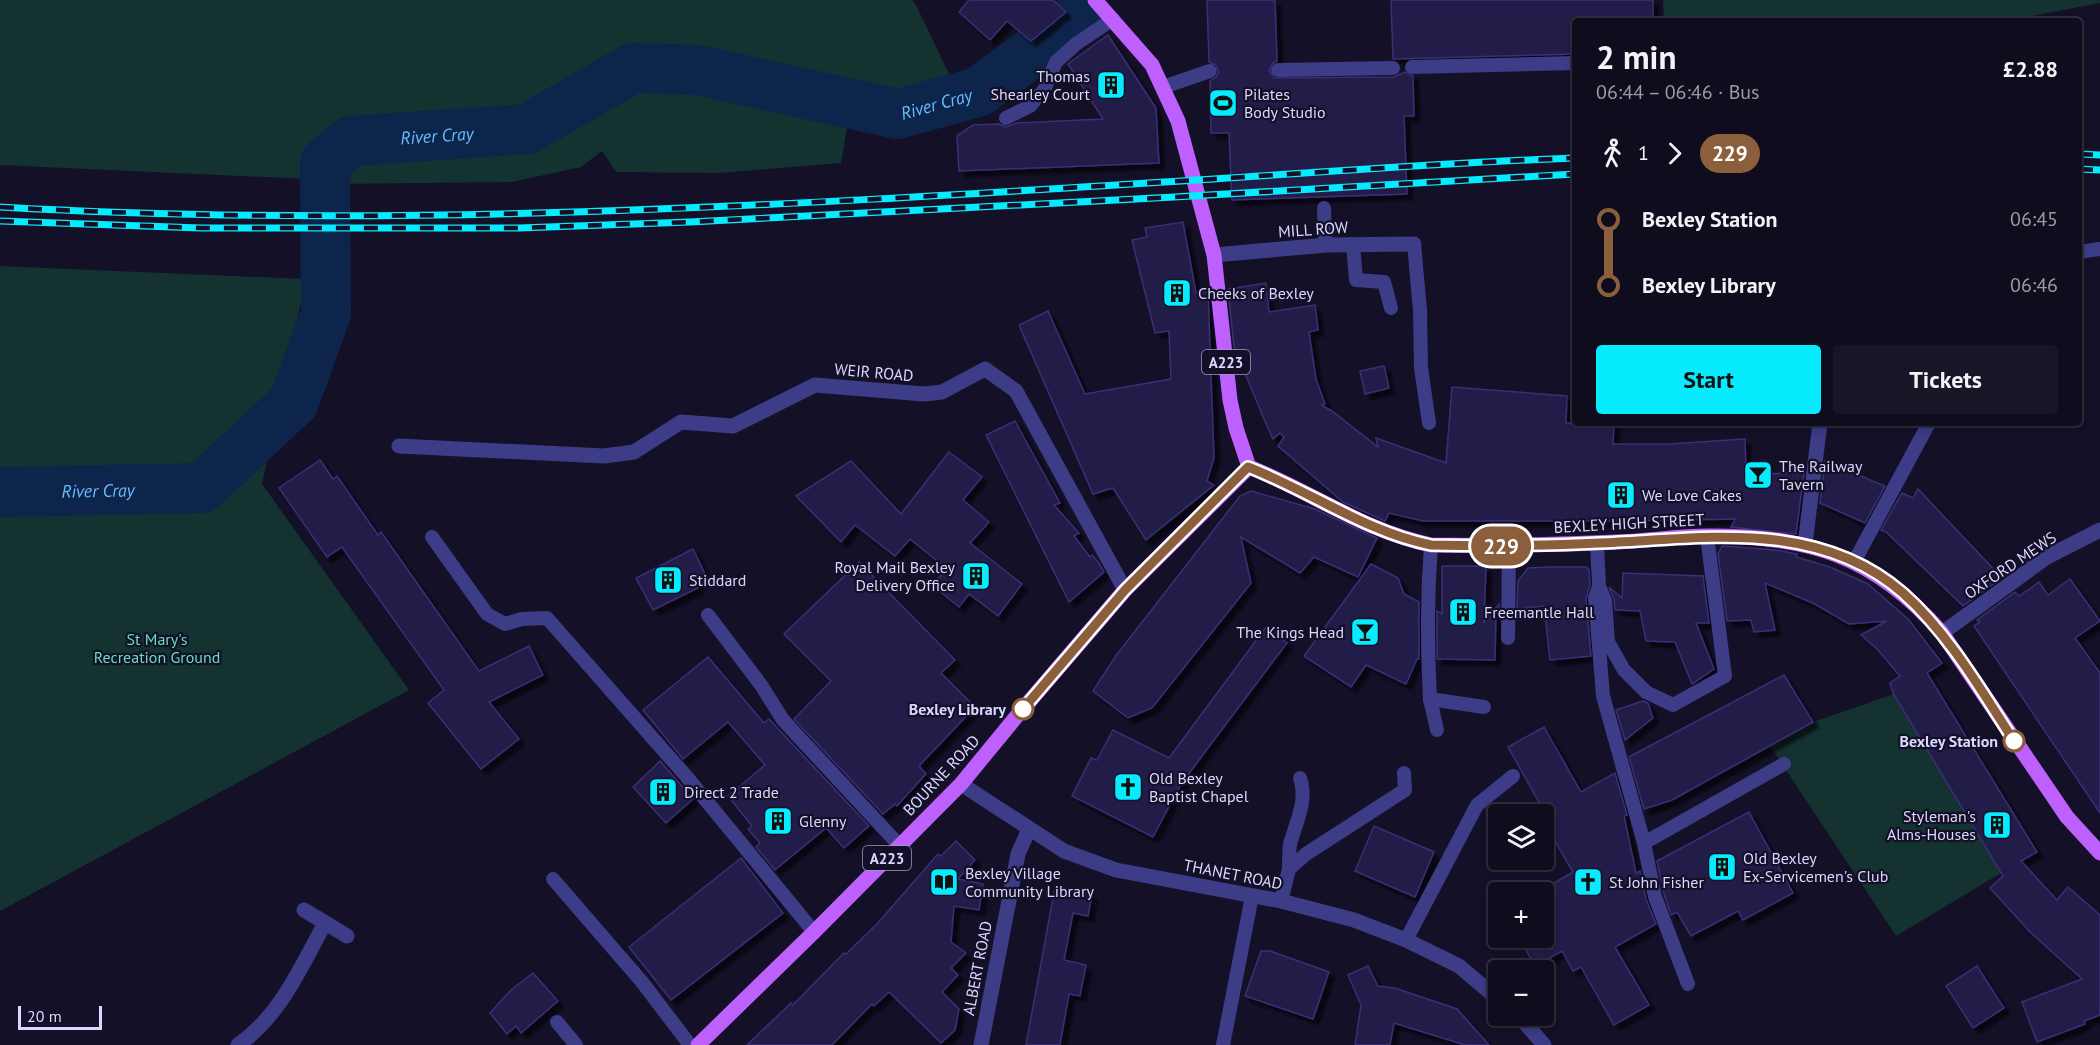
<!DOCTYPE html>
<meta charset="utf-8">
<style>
:root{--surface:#0f0c1e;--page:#181527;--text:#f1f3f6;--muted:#9b9ba4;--line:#2f2c3c;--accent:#06ebfd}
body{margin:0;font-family:"PT Sans",sans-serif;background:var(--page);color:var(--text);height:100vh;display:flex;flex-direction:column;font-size:22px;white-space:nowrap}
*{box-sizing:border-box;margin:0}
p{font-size:20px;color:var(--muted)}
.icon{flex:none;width:33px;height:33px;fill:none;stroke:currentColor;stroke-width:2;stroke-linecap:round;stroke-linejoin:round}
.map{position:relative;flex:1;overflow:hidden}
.panel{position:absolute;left:1572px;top:18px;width:510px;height:408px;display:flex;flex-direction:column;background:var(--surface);border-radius:6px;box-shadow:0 3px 9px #0003,0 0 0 2px var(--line)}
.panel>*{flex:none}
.badge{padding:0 12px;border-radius:20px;font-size:21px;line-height:39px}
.controls{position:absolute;left:1488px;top:804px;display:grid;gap:12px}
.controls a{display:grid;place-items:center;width:66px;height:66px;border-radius:6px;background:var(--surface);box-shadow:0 3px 9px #0003,0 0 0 2px var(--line);font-size:30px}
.scale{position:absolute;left:18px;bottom:15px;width:84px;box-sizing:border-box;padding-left:6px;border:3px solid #dbd8ff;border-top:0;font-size:16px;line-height:21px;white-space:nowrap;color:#dbd8ff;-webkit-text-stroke:4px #141028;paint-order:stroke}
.map>.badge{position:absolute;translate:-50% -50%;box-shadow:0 0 0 3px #fff}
.legs{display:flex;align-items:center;gap:9px;height:66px;padding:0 24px;font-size:20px}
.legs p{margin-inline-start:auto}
.headline{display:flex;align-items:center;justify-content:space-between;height:102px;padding:0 24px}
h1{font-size:33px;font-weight:700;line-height:45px}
.primary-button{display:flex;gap:12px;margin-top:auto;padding:12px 24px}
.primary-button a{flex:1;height:69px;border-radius:6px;background:var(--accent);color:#111;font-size:24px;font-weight:700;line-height:69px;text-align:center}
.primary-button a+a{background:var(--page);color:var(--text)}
ul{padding:0 24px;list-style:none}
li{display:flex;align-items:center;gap:21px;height:66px;font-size:22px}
li i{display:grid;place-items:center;width:9px;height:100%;margin:0 8px;background:currentColor}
li i::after{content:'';width:15px;height:15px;margin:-8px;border:4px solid;border-radius:50%;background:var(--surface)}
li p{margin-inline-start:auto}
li:first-child i{background:linear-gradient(#0000 50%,currentColor 0)}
li:last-child i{background:linear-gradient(currentColor 50%,#0000 0)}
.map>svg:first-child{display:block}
</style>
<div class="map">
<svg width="2100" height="1045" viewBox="0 0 2100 1045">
<defs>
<filter id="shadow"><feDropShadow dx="5.5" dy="5.5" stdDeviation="1.5" flood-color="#0009"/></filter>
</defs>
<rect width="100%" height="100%" fill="#141028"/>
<g fill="#133230">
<path d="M0,0H912L916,5L950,76V83L904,101L862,93L848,123L841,163L718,173L616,172L602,151L581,167L512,182L334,184L308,179L0,165Z"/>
<path d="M1663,0H2100V3L2006,21H1664Z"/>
<path d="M0,266L306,279L262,484L409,690L0,911Z"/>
<path d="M1894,694L2001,873L1896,936L1770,746L1813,722Z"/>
</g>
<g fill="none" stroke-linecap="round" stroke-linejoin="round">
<path stroke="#0d254b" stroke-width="50" id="s1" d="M0,492L202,488L294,402L326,313L325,162L351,141L527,129L633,68L697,70L898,114L978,92L1068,26L1078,15"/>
</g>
<g fill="#241c49" stroke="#3b2f75" stroke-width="1.5" filter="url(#shadow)">
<path d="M969,0H1053L1066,12L1031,41L1007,21L990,40L959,12Z"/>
<path d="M1207,0H1275L1277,61L1273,63L1269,70L1274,78L1393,77L1405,72L1413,76L1414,116H1404L1407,194L1232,200L1229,133H1211L1210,81L1216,77L1219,72L1216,65L1209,62Z"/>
<path d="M1391,0H1653V21H1575V54L1395,59H1393Z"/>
<path d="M1108,35L1156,108L1159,163L959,171L957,136L973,125L999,124L1006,127L1017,123L1103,119L1068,64Z"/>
<path d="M1183,222L1196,293L1208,292L1214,458L1207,481L1214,485L1146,540L1113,488L1093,494L1019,325L1048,311L1085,394L1171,379L1169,331L1155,333L1132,240L1147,237L1145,228Z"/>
<path d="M1266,283L1269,312L1315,305L1318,330L1309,332L1316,379L1325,404L1321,405L1332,411L1378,447L1376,438L1446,463L1452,387L1567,396L1566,423H1614L1613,444H1670L1745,439L1746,474L1804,473L1796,534L1731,527L1735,519L1623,521H1423L1389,513L1385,521L1365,512L1343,502L1278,446L1284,437L1280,433L1273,439L1264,419L1234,347L1228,289Z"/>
<path d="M1384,366L1389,388L1365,394L1360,371Z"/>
<path d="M1015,421L1060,503L1054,505L1079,533L1074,536L1090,557L1092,555L1099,563L1104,572L1069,602L986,435Z"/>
<path d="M949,452L982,477L963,500L989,522L970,543L1022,584L998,616L969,594L959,607L932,585L947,569L910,539L895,556L855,525L841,542L796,496L851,461L901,514Z"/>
<path d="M320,460L333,479L337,476L378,535L381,532L479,671L529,646L543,675L489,702L519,739L481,769L428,703L444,690L342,547L327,557L279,488Z"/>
<path d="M1825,461L1885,486L1865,523L1820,503Z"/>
<path d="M1918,489L2002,578L1963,606L1886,532L1881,530L1902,493L1913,498Z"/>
<path d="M1251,491L1315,509L1377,538L1358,577L1314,557L1300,573L1241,537L1251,583L1152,708L1128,718L1093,691L1115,657L1240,496Z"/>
<path d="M1722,546L1776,550L1797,554L1796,557L1830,567L1868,584L1909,620L1942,663L1927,673L2037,852L2021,861L2057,900L2068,887L2100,915V1015L2084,1021L2085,1024L2037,1042L2022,1002L2082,979L2031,933L1990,888L2003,876L1893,693L1890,683L1900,676L1877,649L1861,635L1887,621L1849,624L1815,604L1765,583L1775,630L1754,632L1751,620L1727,621L1718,554Z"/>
<path d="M693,549L706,576L695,582L698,588L653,610L636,578Z"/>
<path d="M859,562L955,660L941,673L975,707L919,766L926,774L897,806L895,804L883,814L794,719L831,681L784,634Z"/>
<path d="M1371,564L1398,578L1404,594L1419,602V659H1417L1406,684L1366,665L1351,687L1304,656Z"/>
<path d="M1442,566H1486L1484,622L1499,604V611H1496L1495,660L1437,659V611L1442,614Z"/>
<path d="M1549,567H1586L1589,570L1590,585L1586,599L1591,656L1550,660L1544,606L1517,609L1518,581L1528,568Z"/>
<path d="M1623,573L1703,576L1709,623H1696L1714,669L1692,684L1675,642L1646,641L1640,611L1615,610L1614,599L1609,587L1622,598Z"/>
<path d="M2070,579L2100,621L2075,638L2100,673V813L1974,626L1980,622L1977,620L2015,592L2019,596L2039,582L2048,595Z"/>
<path d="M1266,627L1287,643L1181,784L1153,837L1072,796L1091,758L1097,760L1113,730L1169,758Z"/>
<path d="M708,657L764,723L769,719L869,826L844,848L826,828L775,870L756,847L760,843L748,829L752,826L728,796L765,765L728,722L683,759L643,710Z"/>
<path d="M1784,675L1813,722L1672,800L1644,809L1629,757Z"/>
<path d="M1643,701L1648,703L1653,718L1625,740L1616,710Z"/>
<path d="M1544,727L1581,792L1615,773L1627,815L1624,816L1636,873L1640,871L1646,899L1656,924L1615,947L1649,1005L1614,1025L1581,967L1573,971L1562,951L1535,966L1519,938H1544V889L1573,872L1544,822V814H1539L1544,811L1508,747Z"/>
<path d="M660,761L693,799L666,823L633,787Z"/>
<path d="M1749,812L1793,893L1743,920L1738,911L1691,936L1677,912L1671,915L1664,894L1657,861Z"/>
<path d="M1374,826L1434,852L1415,897L1355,871Z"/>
<path d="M956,841L975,860L958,879L983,884L979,910L954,906L951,942L966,953L951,968L958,975L942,992L959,1009L955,1030L941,1043L889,992L874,1006L872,1004L832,1045H747L791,1003L793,1005L844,953L846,954L877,924L938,854L941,856Z"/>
<path d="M741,858L783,913L671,1000L629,947Z"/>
<path d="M1055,887L1092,894L1088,916L1073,913L1064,960L1086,965L1080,996L1069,994L1060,1045H1026Z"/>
<path d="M1261,951H1270L1329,972L1313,1019L1245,996Z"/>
<path d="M1368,966L1378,986L1395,988L1457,1009L1489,1045H1465L1394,1023L1390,1045H1355L1361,1005L1348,975Z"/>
<path d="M1977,966L2004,1008L1973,1028L1946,986Z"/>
<path d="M533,973L558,1001L521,1033L516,1026L507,1034L490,1013L511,990Z"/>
</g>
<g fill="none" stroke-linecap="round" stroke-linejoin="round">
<g stroke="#3c3c87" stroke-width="14">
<path d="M1412,67L1575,63"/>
<path d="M1278,70L1393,68"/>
<path d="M1163,87L1210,71"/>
<path d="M1006,118L1030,106L1044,90L1056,62L1076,44L1113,19"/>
<path d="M1324,208L1325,237L1327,245"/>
<path d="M1353,244L1356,280L1384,282L1391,308"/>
<path d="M1414,244L1420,310L1421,368L1429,423"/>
<path d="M2079,252L2100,249"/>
<path d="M432,537L487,614L505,624L522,619L547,618L686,776L814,932"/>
<path d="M1597,543L1599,586L1595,598L1603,696L1644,843"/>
<path d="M1431,545C1427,597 1427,647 1430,699L1484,707"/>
<path d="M1854,562L1929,423"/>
<path d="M1599,586L1605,600L1608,642L1624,670L1646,692L1673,705L1725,676L1707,536"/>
<path d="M708,615L761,685L783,720L899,845"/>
<path d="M1508,638L1509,546"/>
<path d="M1430,699L1437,730"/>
<path d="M1300,778C1308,801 1296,822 1290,844C1289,852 1289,861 1289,869L1306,854L1405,790L1404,773"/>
<path d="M553,879L642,982L690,1045"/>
<path d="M1281,901L1289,869"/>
<path d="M1406,940L1477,805L1513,776"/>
<path d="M1688,984L1655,897L1644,843L1784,764"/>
<path d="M557,1022L576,1045"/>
<path d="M1223,1045L1252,896"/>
</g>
<g stroke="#3c3c87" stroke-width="15">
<path d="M1214,255L1327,245L1414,244"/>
<path d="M399,446L604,456L634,452L681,422L733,426L815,385L924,394L942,392L985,369L1016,391L1125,590"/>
<path d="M1805,544L1820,423"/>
<path d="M1942,633L2047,557L2100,530"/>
<path d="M961,784L1064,851L1116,870L1281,901L1354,920L1406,940L1459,966L1498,999"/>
<path d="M304,910L347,936"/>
<path d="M1519,1016L1544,1045"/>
<path d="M238,1045C280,1016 301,967 325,923"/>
<path d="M981,1045L1018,854L1029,829"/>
</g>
<g stroke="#be60fe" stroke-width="15">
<path d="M1095,0L1152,65L1178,121L1214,255L1230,400L1236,428L1249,467"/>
<path d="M1249,467C1310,491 1366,532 1431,545C1493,546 1555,545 1617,542C1647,541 1678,536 1708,536C1809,536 1874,555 1942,633L2067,817L2100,853"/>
<path d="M698,1045L814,932L961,784L1016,717L1125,590L1249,467"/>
</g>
<g stroke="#06ebfd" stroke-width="7">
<g id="rail">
<path d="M2079,154L2100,155"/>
<path d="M2079,169L2100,170"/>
<path d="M0,207C388,229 777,206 1164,182C1301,174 1438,163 1575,158"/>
<path d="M0,221L201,228H519L690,222L1174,197L1575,174"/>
</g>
</g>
<use href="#rail" stroke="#141028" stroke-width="4.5" stroke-dasharray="14" stroke-linecap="butt"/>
</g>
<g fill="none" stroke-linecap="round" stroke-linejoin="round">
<g stroke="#fff" stroke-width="14">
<path id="line-1" d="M1023,709L1125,590L1248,467C1310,491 1366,532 1431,545C1487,546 1543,546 1599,543C1703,539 1817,518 1903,593C1949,634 1981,690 2014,741"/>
</g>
<use href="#line-1" stroke="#8b5e3c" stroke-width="9"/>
</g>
<defs>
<g id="building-square" transform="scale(1.5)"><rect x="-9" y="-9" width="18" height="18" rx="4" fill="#06ebfd" stroke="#141028"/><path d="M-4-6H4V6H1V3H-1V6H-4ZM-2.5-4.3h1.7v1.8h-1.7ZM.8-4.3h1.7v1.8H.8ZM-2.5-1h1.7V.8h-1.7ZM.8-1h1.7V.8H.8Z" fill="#111"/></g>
<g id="stadium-square" transform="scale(1.5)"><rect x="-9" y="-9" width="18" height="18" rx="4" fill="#06ebfd" stroke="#141028"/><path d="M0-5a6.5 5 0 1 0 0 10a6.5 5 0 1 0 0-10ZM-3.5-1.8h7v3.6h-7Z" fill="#111"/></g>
<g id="bar-square" transform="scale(1.5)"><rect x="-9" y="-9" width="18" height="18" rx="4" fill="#06ebfd" stroke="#141028"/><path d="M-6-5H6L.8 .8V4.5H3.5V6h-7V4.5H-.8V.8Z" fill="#111"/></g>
<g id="church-square" transform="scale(1.5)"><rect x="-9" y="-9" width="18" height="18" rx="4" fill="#06ebfd" stroke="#141028"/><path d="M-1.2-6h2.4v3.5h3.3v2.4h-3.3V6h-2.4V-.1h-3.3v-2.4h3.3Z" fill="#111"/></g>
<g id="library-square" transform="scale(1.5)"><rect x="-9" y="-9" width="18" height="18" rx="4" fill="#06ebfd" stroke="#141028"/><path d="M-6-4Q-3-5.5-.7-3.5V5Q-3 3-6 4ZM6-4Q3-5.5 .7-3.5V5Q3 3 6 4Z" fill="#111"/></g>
</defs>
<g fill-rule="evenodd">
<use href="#building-square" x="1111" y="85"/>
<use href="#stadium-square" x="1223" y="103"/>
<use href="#building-square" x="1177" y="293"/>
<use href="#bar-square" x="1758" y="475"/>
<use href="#building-square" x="1621" y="495"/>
<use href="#building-square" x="976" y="576"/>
<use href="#building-square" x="668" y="580"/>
<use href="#building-square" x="1463" y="612"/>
<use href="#bar-square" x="1365" y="632"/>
<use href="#church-square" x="1128" y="787"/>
<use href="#building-square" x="663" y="792"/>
<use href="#building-square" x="778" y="821"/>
<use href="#building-square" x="1997" y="825"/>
<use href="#building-square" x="1722" y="867"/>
<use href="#library-square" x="944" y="882"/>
<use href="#church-square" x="1588" y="882"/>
</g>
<g fill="#fff" stroke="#8b5e3c" stroke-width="3">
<circle cx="1023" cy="709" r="10"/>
<circle cx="2014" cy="741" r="10"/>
</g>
<g text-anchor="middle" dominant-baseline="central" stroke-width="4.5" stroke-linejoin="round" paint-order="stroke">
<g fill="#141028" stroke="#9f9cbe" stroke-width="1.5">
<rect x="1202" y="350" width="48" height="24" rx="4.5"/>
<rect x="863" y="846" width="48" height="24" rx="4.5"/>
</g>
<g font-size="15" font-weight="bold" fill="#dbd8ff">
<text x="1226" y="362">A223</text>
<text x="887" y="858">A223</text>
</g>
<g font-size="16" fill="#dbd8ff" stroke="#141028" text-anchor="start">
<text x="1090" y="76" text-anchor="end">Thomas<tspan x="1090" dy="18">Shearley Court</tspan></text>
<text x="1244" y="94">Pilates<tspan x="1244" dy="18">Body Studio</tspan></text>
<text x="1198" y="293">Cheeks of Bexley</text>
<text x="1779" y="466">The Railway<tspan x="1779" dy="18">Tavern</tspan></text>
<text x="1642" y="495">We Love Cakes</text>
<text x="955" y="567" text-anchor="end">Royal Mail Bexley<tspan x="955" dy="18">Delivery Office</tspan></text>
<text x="689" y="580">Stiddard</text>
<text x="1484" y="612">Freemantle Hall</text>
<text x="1344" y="632" text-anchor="end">The Kings Head</text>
<text x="1149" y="778">Old Bexley<tspan x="1149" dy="18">Baptist Chapel</tspan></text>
<text x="684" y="792">Direct 2 Trade</text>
<text x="1976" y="816" text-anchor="end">Styleman's<tspan x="1976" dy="18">Alms-Houses</tspan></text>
<text x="799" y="821">Glenny</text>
<text x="1743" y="858">Old Bexley<tspan x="1743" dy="18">Ex-Servicemen's Club</tspan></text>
<text x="965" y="873">Bexley Village<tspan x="965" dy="18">Community Library</tspan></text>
<text x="1609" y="882">St John Fisher</text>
</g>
<g font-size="16" fill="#dbd8ff" stroke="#141028">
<text transform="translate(1313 229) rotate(-4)">MILL ROW</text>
<text transform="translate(874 372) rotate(5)">WEIR ROAD</text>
<text transform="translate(1629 523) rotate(-3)">BEXLEY HIGH STREET</text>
<text transform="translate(2010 565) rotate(-34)">OXFORD MEWS</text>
<text transform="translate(941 775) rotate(-47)">BOURNE ROAD</text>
<text transform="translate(1233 874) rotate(11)">THANET ROAD</text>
<text transform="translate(977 968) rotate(-79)">ALBERT ROAD</text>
</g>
<g font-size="16" fill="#63dfbd" stroke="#141028">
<text x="157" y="639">St Mary's<tspan x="157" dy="18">Recreation Ground</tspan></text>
</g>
<g font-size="16" font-weight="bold" fill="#dbd8ff" stroke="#141028" text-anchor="end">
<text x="1006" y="709">Bexley Library</text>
<text x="1998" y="741">Bexley Station</text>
</g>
<g font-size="18" font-style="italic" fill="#67bcfe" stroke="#141028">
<text stroke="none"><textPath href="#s1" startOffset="1215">River Cray</textPath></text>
<text stroke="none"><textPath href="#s1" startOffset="693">River Cray</textPath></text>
<text stroke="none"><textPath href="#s1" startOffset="98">River Cray</textPath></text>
</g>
</g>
</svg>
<div class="controls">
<a><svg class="icon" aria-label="layers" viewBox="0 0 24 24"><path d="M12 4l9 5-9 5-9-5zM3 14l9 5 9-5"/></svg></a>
<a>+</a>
<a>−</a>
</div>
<div class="scale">20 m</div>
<b class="badge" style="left:1501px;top:546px;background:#8b5e3c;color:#fff">229</b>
<section class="panel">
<div class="headline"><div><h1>2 min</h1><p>06:44 – 06:46 · Bus</p></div><b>£2.88</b></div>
<div class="legs"><svg class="icon" aria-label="walk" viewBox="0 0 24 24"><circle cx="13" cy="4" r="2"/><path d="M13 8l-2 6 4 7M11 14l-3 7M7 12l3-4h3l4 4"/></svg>1<svg class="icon" aria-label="forward" viewBox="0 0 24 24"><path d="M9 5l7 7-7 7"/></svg><b class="badge" style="background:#8b5e3c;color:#fff">229</b></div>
<ul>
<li><i style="color:#8b5e3c"></i><b>Bexley Station</b><p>06:45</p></li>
<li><i style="color:#8b5e3c"></i><b>Bexley Library</b><p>06:46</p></li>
</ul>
<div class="primary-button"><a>Start</a><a>Tickets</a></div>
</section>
</div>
